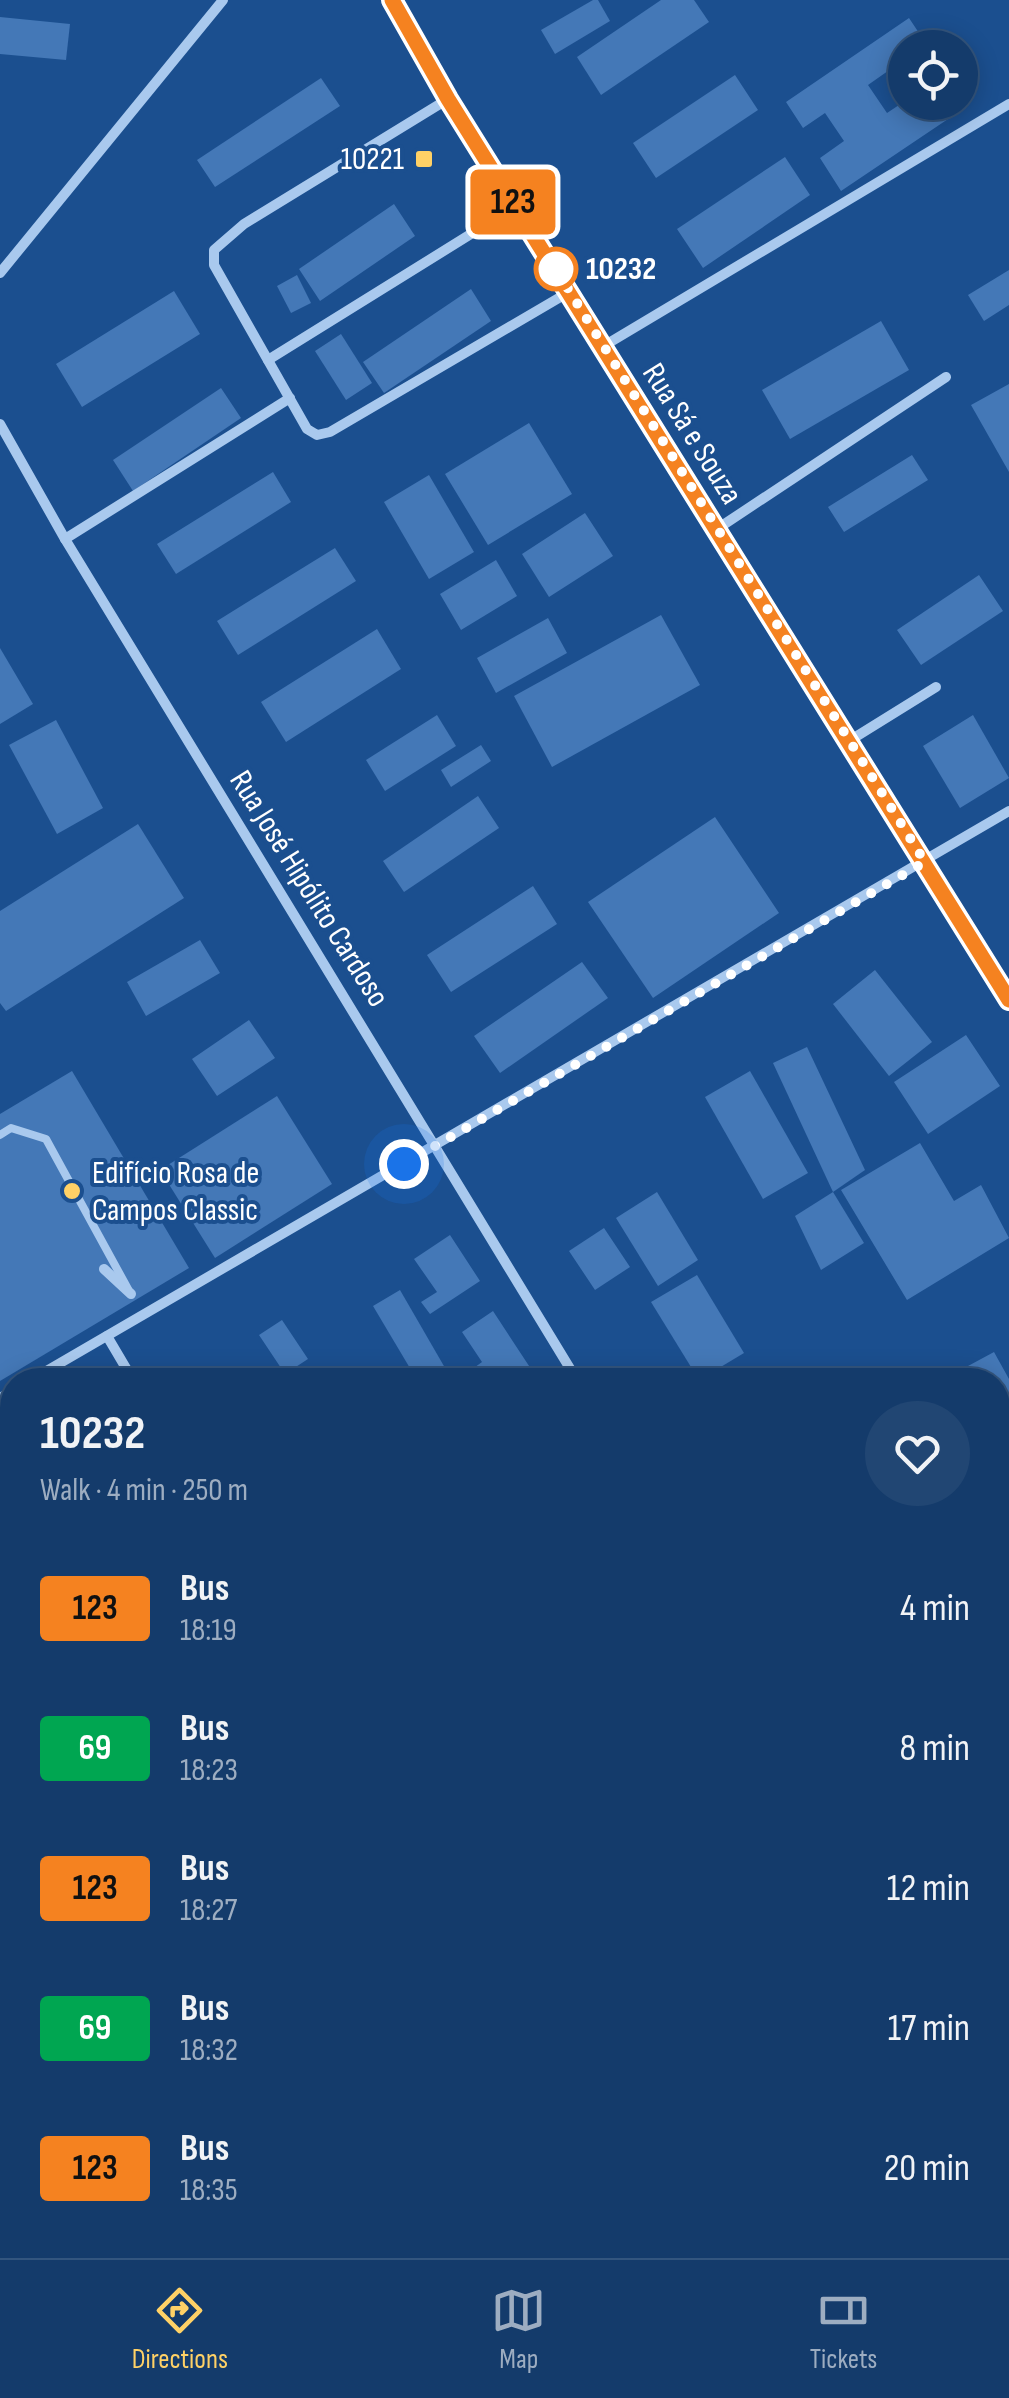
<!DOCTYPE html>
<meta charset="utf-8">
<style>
:root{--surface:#143b6b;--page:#214673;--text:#f1f3f6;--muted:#9dadc1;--line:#33557e;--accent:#ffd166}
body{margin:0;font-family:"Sofia Sans Condensed",sans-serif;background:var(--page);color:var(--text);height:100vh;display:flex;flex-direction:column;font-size:38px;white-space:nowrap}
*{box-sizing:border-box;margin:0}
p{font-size:32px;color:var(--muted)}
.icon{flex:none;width:55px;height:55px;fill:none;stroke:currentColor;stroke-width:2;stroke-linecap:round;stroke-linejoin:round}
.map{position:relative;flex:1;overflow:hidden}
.side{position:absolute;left:0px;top:1368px;width:1010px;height:892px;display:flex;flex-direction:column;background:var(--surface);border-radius:40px 40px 0 0;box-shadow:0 5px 25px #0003,0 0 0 2px var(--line)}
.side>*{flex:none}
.badge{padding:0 20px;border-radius:8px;font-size:35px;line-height:65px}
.controls{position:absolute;left:888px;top:30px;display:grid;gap:20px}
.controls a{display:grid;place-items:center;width:90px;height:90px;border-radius:50%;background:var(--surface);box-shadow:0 5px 25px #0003,0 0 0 2px var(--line);font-size:50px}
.you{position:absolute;width:50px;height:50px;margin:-25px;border:8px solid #fff;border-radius:50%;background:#1a73e8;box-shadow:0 0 0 15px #1a73e833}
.map>.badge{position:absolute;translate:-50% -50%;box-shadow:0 0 0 5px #fff}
.round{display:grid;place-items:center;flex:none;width:105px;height:105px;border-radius:52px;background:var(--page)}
.headline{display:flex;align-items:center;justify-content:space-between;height:170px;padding:0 40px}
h1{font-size:48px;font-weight:700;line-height:75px}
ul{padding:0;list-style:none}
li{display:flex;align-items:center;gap:30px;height:140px;padding:0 40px}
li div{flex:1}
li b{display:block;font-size:38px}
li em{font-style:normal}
li .badge{min-width:110px;font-weight:700;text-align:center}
.tab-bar{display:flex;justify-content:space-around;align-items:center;height:140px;border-top:2px solid var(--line);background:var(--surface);font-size:28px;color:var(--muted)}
.tab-bar a{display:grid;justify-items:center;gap:5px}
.tab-bar .selected{color:var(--accent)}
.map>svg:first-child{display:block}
</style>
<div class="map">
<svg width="1009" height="2258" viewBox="0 0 1009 2258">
<rect width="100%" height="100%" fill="#1b4f8f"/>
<g fill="#4478b7">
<path d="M593,0H598L610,21L555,54L541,30Z"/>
<path d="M661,0H694L709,22L601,95L577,57Z"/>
<path d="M0,17L70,24L66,60L0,54Z"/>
<path d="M909,18L927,45L905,48V59L868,85L887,113L905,101L946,102L954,115L841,191L820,158L844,141L825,113L803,128L786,102Z"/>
<path d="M735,75L758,110L656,178L633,143Z"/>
<path d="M321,78L340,106L215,187L197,160Z"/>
<path d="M785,157L810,195L703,268L677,229Z"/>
<path d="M394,204L415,236L320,301L299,269Z"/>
<path d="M1009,270V305L984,321L968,295Z"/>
<path d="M297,275L311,303L291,313L277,286Z"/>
<path d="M471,289L491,321L384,393L363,362Z"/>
<path d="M174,291L200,334L82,407L56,364Z"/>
<path d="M881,321L909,370L790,439L762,390Z"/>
<path d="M341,334L372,383L346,400L315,351Z"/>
<path d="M1009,384V472L971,405Z"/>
<path d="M221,388L241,418L133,491L113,460Z"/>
<path d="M529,423L572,494L488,545L445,474Z"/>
<path d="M912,455L928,480L844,532L828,507Z"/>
<path d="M273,472L291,502L176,574L157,544Z"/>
<path d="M429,475L474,552L429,579L384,502Z"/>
<path d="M585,513L613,556L549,597L522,554Z"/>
<path d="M335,548L356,581L238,655L217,621Z"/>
<path d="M496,560L517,596L461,630L440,594Z"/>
<path d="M979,575L1003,611L921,665L897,630Z"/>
<path d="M661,615L700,685L552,767L514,696Z"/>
<path d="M548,618L567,653L496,693L477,658Z"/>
<path d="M377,629L401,669L286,742L261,702Z"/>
<path d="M0,648L33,704L0,724Z"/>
<path d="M437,715L456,746L385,791L366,760Z"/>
<path d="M973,715L1009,778L960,808L923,746Z"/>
<path d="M56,720L103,808L57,834L9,745Z"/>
<path d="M481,745L491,761L451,787L441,770Z"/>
<path d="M478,796L499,828L404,892L383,861Z"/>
<path d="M715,817L779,913L653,998L588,902Z"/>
<path d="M138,824L184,898L6,1011L0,1003V911Z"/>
<path d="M533,886L557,924L451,992L427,955Z"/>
<path d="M200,940L220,973L146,1016L127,982Z"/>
<path d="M582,962L608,998L500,1073L474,1036Z"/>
<path d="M875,970L932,1042L889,1076L833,1004Z"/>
<path d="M249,1020L275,1058L217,1096L192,1059Z"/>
<path d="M966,1035L1000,1086L928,1134L894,1082Z"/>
<path d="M807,1047L865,1170L833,1192L773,1063Z"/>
<path d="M72,1071L189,1268L0,1381V1114Z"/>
<path d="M750,1071L808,1173L763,1199L705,1097Z"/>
<path d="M277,1096L332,1184L215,1258L160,1170Z"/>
<path d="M920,1143L954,1201L981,1185L1009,1238L907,1300L841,1190Z"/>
<path d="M657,1192L698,1260L658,1286L616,1218Z"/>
<path d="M833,1192L864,1243L821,1270L795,1216Z"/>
<path d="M604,1228L630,1267L595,1290L569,1251Z"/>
<path d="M450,1235L480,1281L430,1314L421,1302L437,1292L414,1259Z"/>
<path d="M697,1275L744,1353L699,1380L651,1302Z"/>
<path d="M400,1290L452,1380H417L373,1306Z"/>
<path d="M493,1311L533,1372L520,1380H472L467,1373L482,1362L462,1332Z"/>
<path d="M282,1320L308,1359L285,1374L259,1335Z"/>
<path d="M994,1352L1009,1379V1436L998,1442V1380H942Z"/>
<path d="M998,1580L1009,1599V1634L998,1641Z"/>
<path d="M1009,1864V1898L998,1906V1873Z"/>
<path d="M12,2169V2248H33L22,2255L24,2258H0V2177Z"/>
<path d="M166,2248H247L232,2258H173Z"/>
<path d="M285,2248H333L341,2258H271Z"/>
<path d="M523,2248H589V2258H530Z"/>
<path d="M684,2248H734L716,2258H690Z"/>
</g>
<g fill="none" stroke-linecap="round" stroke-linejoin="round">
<path stroke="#a9c9ee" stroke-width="8" d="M0,1135L11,1128L46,1139L128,1289"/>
<g stroke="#a9c9ee" stroke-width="10">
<path d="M448,99L244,224L214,250V265L307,429L317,435L330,432L569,292"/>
<path d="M0,273L223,0"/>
<path d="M602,347L1009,104"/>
<path d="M268,360L516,206"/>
<path d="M0,424L65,539L577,1380"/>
<path d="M717,529L946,377"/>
<path d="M65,539L290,398"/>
<path d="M849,741L936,687"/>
<path d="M104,1269L131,1294"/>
<path d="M107,1336L133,1380"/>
<path d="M31,1380L1009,811"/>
<path d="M0,1398L12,1391"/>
<path d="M0,1592L12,1610"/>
<path d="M998,2079L1009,2098"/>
<path d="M441,2248L448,2258"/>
</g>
<g stroke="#a9c9ee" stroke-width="18">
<path d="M392,0L448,99L1009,1000"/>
<path d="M998,1482L1009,1476"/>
<path d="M0,2070L12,2063"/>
<path d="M998,2150L1009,2143"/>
<path d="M815,2258L833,2248"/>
</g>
</g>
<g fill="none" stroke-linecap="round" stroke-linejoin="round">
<g stroke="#fff" stroke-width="22">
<path id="line" d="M392,0L448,99L1009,1000"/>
</g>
<use href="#line" stroke="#f58220" stroke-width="15"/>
<path stroke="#fff" stroke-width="10" stroke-dasharray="0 18" d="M404,1164L925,862L552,263L556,269"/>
</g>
<g fill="#ffd166" stroke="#1b4f8f" stroke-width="4">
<rect x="414" y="149" width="20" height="20" rx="5"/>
<circle cx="72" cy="1191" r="10"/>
</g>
<circle fill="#fff" stroke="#f58220" stroke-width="5" cx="556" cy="269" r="20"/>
<g text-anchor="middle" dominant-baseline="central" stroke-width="8" stroke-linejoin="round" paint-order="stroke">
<g font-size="32" fill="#fff" stroke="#1b4f8f" text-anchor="end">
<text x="404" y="159">10221</text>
<text x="92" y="1173" text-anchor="start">Edifício Rosa de<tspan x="92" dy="37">Campos Classic</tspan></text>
</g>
<g font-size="32" font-weight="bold" fill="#fff" stroke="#1b4f8f" text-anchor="start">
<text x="586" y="269">10232</text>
</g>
<g font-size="32" fill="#fff" stroke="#1b4f8f">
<text transform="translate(692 434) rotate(58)">Rua Sá e Souza</text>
<text transform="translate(309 889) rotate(58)">Rua José Hipólito Cardoso</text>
</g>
</g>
</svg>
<div class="controls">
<a><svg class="icon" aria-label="locate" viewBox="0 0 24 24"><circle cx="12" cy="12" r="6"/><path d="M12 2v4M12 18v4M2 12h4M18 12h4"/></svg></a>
</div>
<div class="you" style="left:404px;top:1164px"></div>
<b class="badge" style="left:513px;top:202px;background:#f58220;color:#111">123</b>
<section class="side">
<div class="headline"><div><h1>10232</h1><p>Walk · 4 min · 250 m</p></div><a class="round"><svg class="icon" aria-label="heart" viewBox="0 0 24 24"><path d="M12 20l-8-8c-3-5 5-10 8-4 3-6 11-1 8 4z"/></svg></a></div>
<ul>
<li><span class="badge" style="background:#f58220;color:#111">123</span><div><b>Bus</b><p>18:19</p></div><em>4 min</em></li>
<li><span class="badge" style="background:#00a651;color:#fff">69</span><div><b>Bus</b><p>18:23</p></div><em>8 min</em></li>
<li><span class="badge" style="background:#f58220;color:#111">123</span><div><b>Bus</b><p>18:27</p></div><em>12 min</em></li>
<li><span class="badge" style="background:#00a651;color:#fff">69</span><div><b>Bus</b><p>18:32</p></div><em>17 min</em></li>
<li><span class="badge" style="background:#f58220;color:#111">123</span><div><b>Bus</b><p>18:35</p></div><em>20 min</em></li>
</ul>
</section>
</div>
<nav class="tab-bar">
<a class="selected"><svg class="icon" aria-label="directions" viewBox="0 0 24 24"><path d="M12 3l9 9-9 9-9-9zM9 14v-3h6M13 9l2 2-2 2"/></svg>Directions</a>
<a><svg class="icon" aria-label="map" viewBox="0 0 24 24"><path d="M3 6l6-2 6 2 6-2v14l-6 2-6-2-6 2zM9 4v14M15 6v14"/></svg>Map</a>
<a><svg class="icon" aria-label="tickets" viewBox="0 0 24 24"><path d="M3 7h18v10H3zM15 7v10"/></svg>Tickets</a>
</nav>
